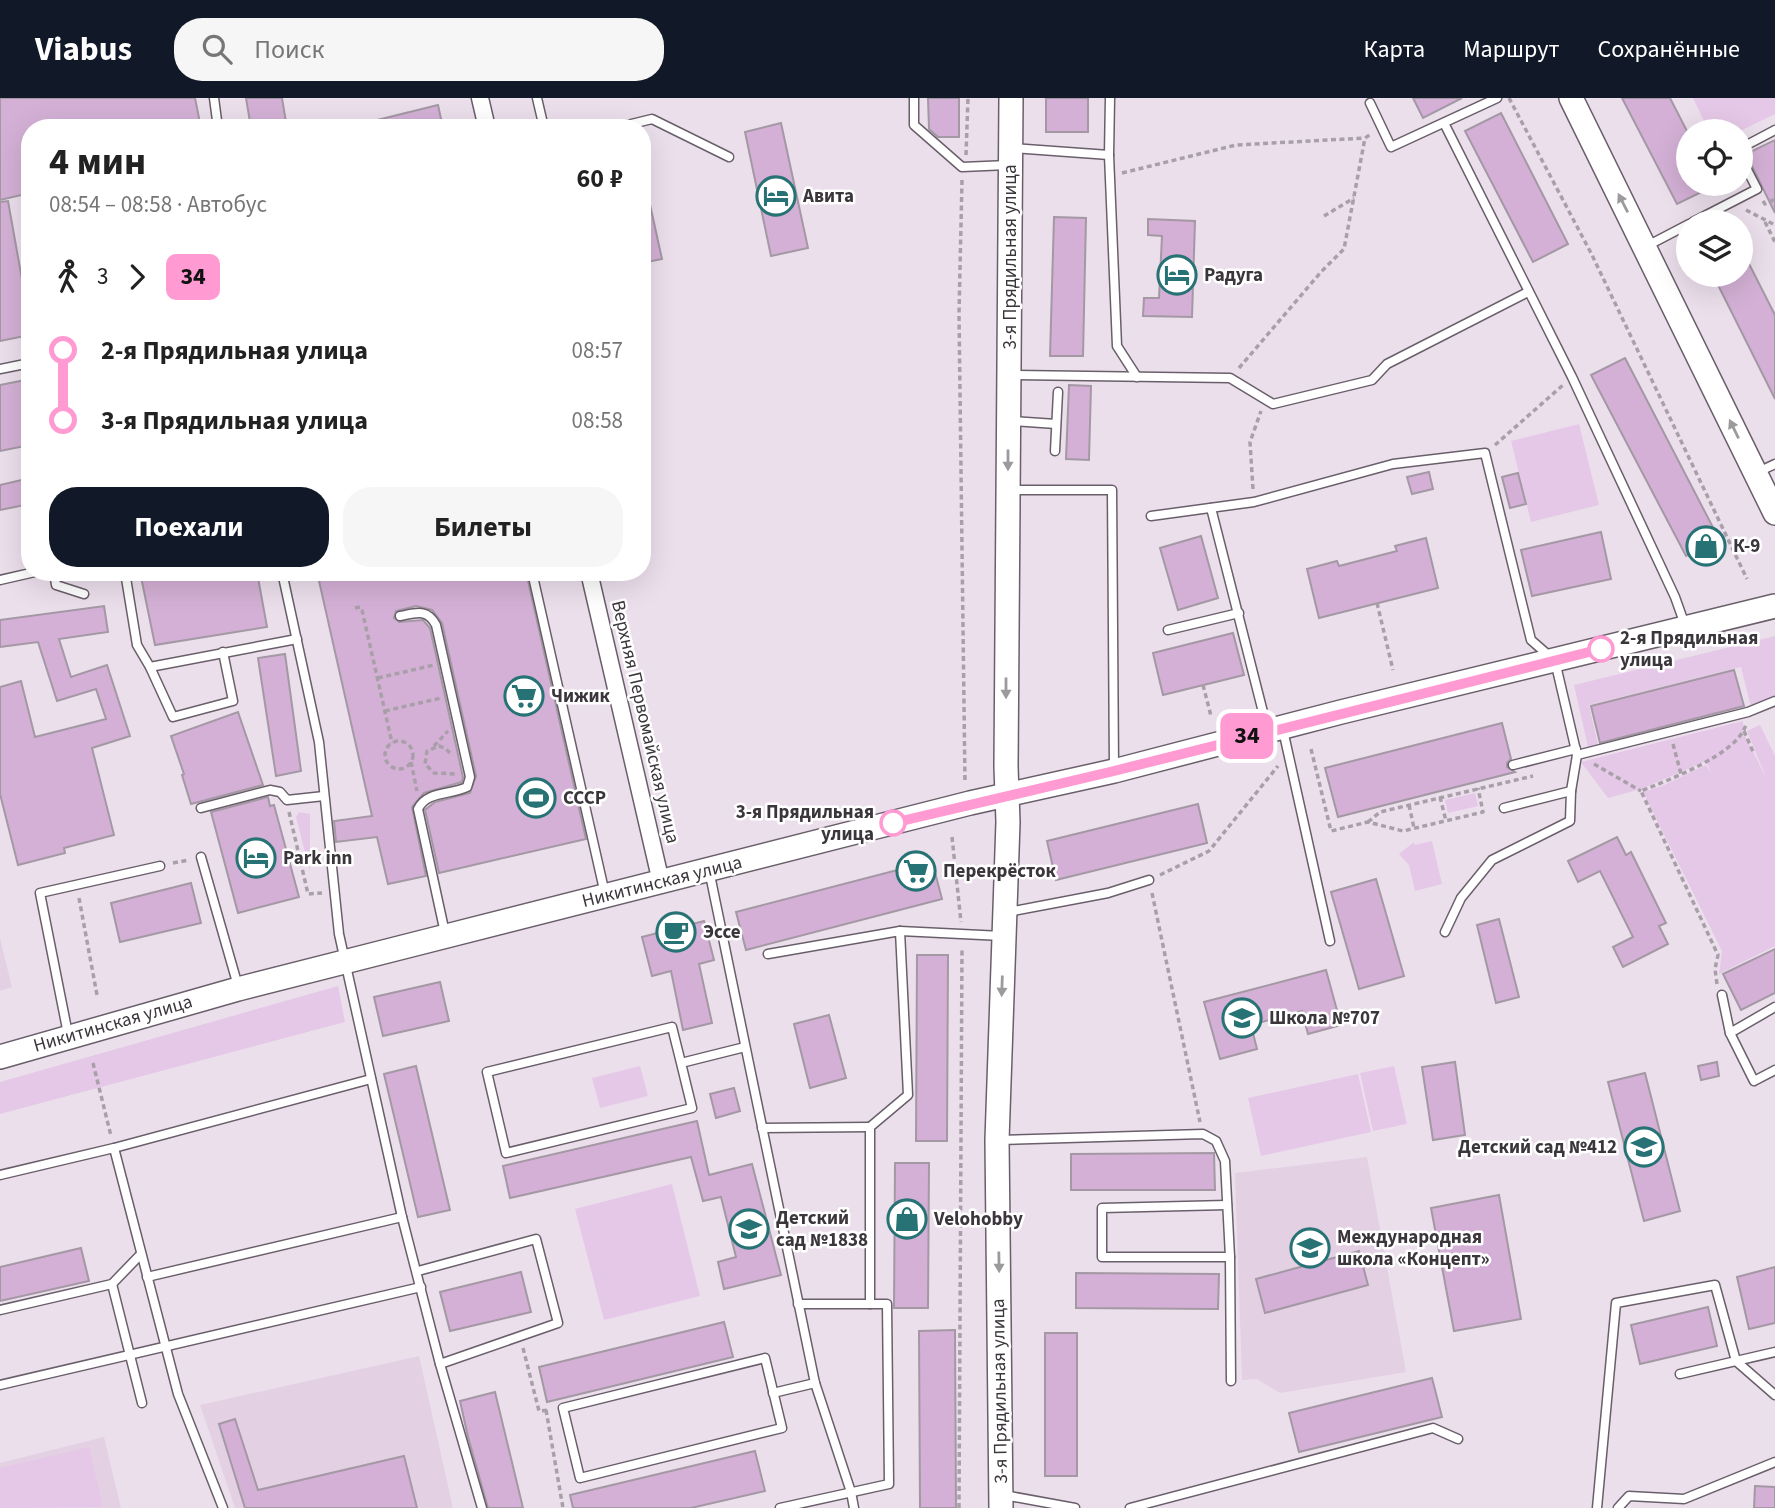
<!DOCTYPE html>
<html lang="ru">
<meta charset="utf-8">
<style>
:root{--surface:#fff;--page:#f6f6f6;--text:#222;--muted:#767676;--accent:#111827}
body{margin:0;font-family:"Source Sans 3",sans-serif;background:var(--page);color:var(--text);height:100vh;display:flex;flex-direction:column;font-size:26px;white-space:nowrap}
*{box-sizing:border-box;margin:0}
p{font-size:23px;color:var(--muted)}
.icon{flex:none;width:38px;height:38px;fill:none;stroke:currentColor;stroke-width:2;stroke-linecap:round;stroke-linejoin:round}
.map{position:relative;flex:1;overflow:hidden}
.drawer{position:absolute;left:21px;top:21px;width:630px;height:462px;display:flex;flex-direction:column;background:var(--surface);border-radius:28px;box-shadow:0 7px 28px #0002}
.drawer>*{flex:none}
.badge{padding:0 14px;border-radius:10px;font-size:24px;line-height:46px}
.controls{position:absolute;left:1676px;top:21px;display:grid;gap:14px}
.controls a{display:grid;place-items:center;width:77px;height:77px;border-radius:50%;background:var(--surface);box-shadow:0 7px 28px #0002;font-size:35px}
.map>.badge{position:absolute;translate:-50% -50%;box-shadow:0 0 0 4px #fff}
.legs{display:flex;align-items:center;gap:10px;height:77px;padding:0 28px;font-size:23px}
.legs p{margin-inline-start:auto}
.overview{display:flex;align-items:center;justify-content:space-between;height:119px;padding:0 28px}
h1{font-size:38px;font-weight:700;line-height:52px}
.action{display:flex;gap:14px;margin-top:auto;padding:14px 28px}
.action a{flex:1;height:80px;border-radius:28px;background:var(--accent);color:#fff;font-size:28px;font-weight:700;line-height:80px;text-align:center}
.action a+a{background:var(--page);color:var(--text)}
ul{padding:0 28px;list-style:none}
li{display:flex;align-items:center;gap:24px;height:70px;font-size:26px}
li i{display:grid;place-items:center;width:10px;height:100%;margin:0 9px;background:currentColor}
li i::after{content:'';width:18px;height:18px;margin:-9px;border:5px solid;border-radius:50%;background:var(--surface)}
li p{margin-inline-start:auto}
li:first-child i{background:linear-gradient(#0000 50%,currentColor 0)}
li:last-child i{background:linear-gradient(currentColor 50%,#0000 0)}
header{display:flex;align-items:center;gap:42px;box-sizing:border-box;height:98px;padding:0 35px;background:var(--accent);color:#fff}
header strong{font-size:33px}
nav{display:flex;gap:38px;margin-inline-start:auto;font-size:24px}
.search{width:490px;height:63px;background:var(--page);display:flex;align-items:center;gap:18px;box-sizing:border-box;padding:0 24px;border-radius:28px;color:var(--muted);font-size:26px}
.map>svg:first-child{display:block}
</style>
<header>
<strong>Viabus</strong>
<div class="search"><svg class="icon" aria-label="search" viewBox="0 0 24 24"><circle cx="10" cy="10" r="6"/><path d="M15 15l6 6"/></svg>Поиск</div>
<nav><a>Карта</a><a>Маршрут</a><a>Сохранённые</a></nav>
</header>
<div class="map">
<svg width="1775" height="1410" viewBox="0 0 1775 1410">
<rect width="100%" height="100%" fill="#ecdfec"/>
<g fill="#e3d1e3">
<path d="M0,840L12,889L0,893Z"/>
<path d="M1367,1059L1406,1274L1280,1295L1257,1281L1242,1282L1235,1075Z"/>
<path d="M419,1258L453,1410H235L200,1307Z"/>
<path d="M104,1339L121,1410H0V1365Z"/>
</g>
<g fill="#e5c8e7">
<path d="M1693,0H1775V16L1740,33H1709Z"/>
<path d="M1579,326L1599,407L1531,424L1511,343Z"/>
<path d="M1775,538V599L1751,609L1741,569L1589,607L1598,647L1588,649L1574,587Z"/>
<path d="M1743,623V633L1767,682L1747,633L1760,627L1775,658V848L1719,876L1722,853L1643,694L1662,688L1706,667L1712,677L1706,663L1641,691L1608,700L1581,664Z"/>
<path d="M1475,695L1478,708L1448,715L1445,702Z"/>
<path d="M299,714L310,716V774L296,719Z"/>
<path d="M1432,743L1442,786L1415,793L1409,767L1399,756L1414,744L1415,747Z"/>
<path d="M338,888L345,924L0,1016V984Z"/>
<path d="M640,968L648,998L600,1010L592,980Z"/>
<path d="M1394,968L1407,1026L1373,1033L1360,975Z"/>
<path d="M1358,976L1371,1034L1261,1058L1248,1000Z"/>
<path d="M672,1086L700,1198L604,1222L575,1111Z"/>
<path d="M89,1349L103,1409L0,1410V1370Z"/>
</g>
<g fill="#d4b0d6" stroke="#a398a4" stroke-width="2">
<path d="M0,0H195L201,30H30V95L0,102Z"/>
<path d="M246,0H282L287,30H251Z"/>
<path d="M928,0H959V39H938L929,31Z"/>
<rect x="1046" y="0" width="42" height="34"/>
<path d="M1413,0H1462L1423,20Z"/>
<path d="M1622,0H1670L1689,37V86H1718L1677,106Z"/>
<path d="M438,7L443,30H370L369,24Z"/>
<path d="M1501,15L1568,146L1533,164L1465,33Z"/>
<path d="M781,25L808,150L771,158L745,34Z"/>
<path d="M1775,42V115L1746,56Z"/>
<path d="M642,102H649L662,161L642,165Z"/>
<path d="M8,103L28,215H30V237L0,243V104Z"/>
<path d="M1054,119L1086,120L1083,258H1050Z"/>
<path d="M1148,121L1195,123L1192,219L1143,218L1144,200H1159L1162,138L1148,137Z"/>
<path d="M1741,150L1775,217V301L1713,177H1741Z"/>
<path d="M1625,260L1719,441L1686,458L1591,277Z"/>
<path d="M30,281V347L0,353V287Z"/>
<path d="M1069,287L1091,288L1089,362L1066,361Z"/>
<path d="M1429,374L1433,391L1412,396L1407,379Z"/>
<path d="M1518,375L1526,406L1510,410L1502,379Z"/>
<path d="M30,380V406L0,412V387Z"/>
<path d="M1601,434L1611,481L1532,498L1521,452Z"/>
<path d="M1201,438L1218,500L1178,512L1160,450Z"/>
<path d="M1426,440L1438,490L1319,520L1307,471L1337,463L1339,468L1397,453L1395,448Z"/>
<path d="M140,474H257L267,529L155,547Z"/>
<path d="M317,474H526L586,741L439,775L425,712L435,704L470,695L476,678L442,525L432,512L416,508L396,513L394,520L399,524L423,522L430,530L463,679L462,684L424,695L412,709L426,778L388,786L377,739L336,744L334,723L372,718Z"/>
<path d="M104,508L108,534L59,541L71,579L107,567L130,638L92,650L114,737L64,750L65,755L18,767L0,696V589L21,583L35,639L106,621L96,591L57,603L38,544L0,549V522Z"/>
<path d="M1233,535L1244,577L1163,597L1153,555Z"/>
<path d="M285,556L301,673L276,678L258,560Z"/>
<path d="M1734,572L1744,608L1600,645L1591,608Z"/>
<path d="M238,614L263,687L191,706L182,677L184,676L171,638Z"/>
<path d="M1502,625L1511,661L1507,665V669L1515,674L1338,719L1325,670Z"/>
<path d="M268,699L270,708L274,707L299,799L238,815L211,714Z"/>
<path d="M1198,706L1207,745L1056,782L1047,743Z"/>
<path d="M1617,739L1626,757L1631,754L1666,825L1659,828L1668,846L1623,869L1613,849L1633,839L1600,773L1578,784L1568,763Z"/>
<path d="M932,763L942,801L746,852L736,814Z"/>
<path d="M1376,781L1404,878L1359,891L1331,794Z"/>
<path d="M191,785L201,825L120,844L111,805Z"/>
<path d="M1499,821L1519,899L1496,905L1477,827Z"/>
<path d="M704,823L714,862L699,866L712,925L683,932L671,873L652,878L642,839Z"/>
<path d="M1775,851V895L1741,912L1723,876Z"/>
<path d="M917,857H948L947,1043H916Z"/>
<path d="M1326,872L1341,927L1308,936L1302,913L1251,927L1257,951L1220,961L1204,904Z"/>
<path d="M440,884L449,923L383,938L374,899Z"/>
<path d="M829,917L846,980L810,990L794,926Z"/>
<path d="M1455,964L1465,1037L1433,1042L1422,969Z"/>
<path d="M1717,964L1719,978L1701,982L1698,968Z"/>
<path d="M416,968L450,1112L418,1119L384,976Z"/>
<path d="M1645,975L1680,1113L1644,1123L1608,984Z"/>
<path d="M734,990L740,1013L716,1020L710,996Z"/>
<path d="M697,1023L709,1077L752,1066L781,1177L724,1191L718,1164L736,1159L721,1099L703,1103L691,1059L510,1100L503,1068Z"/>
<path d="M1214,1055L1215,1092H1071V1056Z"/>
<path d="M895,1065H929L928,1210H894Z"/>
<path d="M1499,1097L1521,1221L1454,1233L1431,1110Z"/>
<path d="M81,1150L89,1183L0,1203V1169Z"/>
<path d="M1359,1153L1368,1187L1265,1215L1256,1181Z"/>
<path d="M1775,1169V1225L1749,1231L1737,1179Z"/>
<path d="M521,1174L531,1214L450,1233L440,1194Z"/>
<path d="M1076,1175L1219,1176L1218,1211L1076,1210Z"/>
<path d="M1708,1209L1717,1248L1640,1266L1631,1227Z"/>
<path d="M724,1224L733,1259L547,1304L539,1269Z"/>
<path d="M955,1232L956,1410H920L919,1233Z"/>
<rect x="1045" y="1235" width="32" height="143"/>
<path d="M1432,1280L1442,1319L1299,1354L1289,1315Z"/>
<path d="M495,1294L523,1410H488L468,1339L460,1303Z"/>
<path d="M235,1321L258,1392L404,1358L417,1410H245L219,1326Z"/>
<path d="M755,1353L765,1393L691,1410H573L570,1397Z"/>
<path d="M1755,1388L1775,1389V1410H1754Z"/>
</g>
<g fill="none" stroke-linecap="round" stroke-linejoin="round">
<g stroke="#695f6a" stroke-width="11">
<g id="lane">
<path d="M214,0L218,30"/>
<path d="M537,0L544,30"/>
<path d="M914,0V27L962,69L1008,67"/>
<path d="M1370,5L1391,49L1497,0"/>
<path d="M1444,25L1572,279L1675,499L1685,527"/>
<path d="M615,30L652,21L729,59"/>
<path d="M1011,50L1109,57L1110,0"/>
<path d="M1741,50L1775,32"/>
<path d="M1109,57L1117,248L1137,279"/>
<path d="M1693,124L1757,91L1741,60"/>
<path d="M1645,149L1689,126"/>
<path d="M0,271L30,265"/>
<path d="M1012,277L1230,280L1273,306L1372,282L1387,266L1528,194"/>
<path d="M1011,323L1056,326"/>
<path d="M1055,353L1058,294"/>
<path d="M1758,374L1775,366"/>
<path d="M1011,392H1112L1114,670"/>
<path d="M1211,410L1267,630"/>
<path d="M1151,418L1254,404L1393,366L1485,355L1531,542L1555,563L1577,657L1571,693L1504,710"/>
<path d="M54,474L56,487L84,496"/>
<path d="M125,474L137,547L150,569L297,541"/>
<path d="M282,474L319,644L339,836L402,1119L440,1266L482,1410"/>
<path d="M532,474L605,796"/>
<path d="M0,482L35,474"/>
<path d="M400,518C416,515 427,510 436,527L470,679L467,689C451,697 426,693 418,711L445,835"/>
<path d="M1168,532L1239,515"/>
<path d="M150,569L173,619L233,603L223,554"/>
<path d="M1283,632L1330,843"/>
<path d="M1577,657L1748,614L1775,603"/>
<path d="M1513,667L1576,651"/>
<path d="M201,710L270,692L280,694L287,702L324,698"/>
<path d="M201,759L238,888"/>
<path d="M709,772L815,1285L851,1394L854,1410"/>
<path d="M1008,814L1108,795L1149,782"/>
<path d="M900,833L1002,838"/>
<path d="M1445,834L1461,800L1492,762L1570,723L1571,693"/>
<path d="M768,856L900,833L908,997L870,1029V1206"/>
<path d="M1722,897L1730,935L1775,909"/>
<path d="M1730,935L1754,983L1775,972"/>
<path d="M68,936L40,795L160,768"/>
<path d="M681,965L672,929L487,974L506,1055L692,1010L681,965L745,949"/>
<path d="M762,1030L870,1029"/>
<path d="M998,1042L1203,1036L1216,1043L1225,1063L1230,1159L1231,1283"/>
<path d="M114,1050L178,1296L223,1410"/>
<path d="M0,1077L114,1050L371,981"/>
<path d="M1227,1107L1102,1110V1159H1230"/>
<path d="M418,1173L536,1141L558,1225L440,1266"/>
<path d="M147,1179L402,1119"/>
<path d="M112,1186L142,1305"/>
<path d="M0,1212L112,1186L141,1156"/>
<path d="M765,1260L782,1330L580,1380L563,1310Z"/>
<path d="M1680,1276L1775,1254"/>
<path d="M0,1287L421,1189"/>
<path d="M773,1295L815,1285"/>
<path d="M1004,1397L1075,1410"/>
<path d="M780,1410L889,1386L887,1206H798"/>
<path d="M1130,1410L1433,1330L1458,1341"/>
<path d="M1597,1410L1616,1205L1715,1187L1736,1263L1775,1297"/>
<path d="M1618,1410L1629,1398L1684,1401L1775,1364"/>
</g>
</g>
<g stroke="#695f6a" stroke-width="19">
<g id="street">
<path d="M480,0L487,30"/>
<path d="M589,474L661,784"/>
</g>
</g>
<g stroke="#695f6a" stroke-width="26">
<g id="secondary">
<path d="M1571,0L1775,415"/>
<path d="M0,959L238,891L415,846L970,705L1114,673L1341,614L1775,508"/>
<path d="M1001,1410L997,1042L1008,724L1006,669L1011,0"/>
</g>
</g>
<g stroke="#a99fa9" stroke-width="3.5" stroke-dasharray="5 3.5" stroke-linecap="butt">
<path d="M1509,0L1591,155L1747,481"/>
<path d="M966,57L968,0"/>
<path d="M1122,75L1236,47L1365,40"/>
<path d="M962,82L959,216L965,685"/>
<path d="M1763,103L1765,106L1775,101"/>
<path d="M1746,112L1775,127"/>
<path d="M1324,118L1354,100"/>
<path d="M1765,124L1775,144"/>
<path d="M1239,270L1321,174L1344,151L1365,40L1371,36"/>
<path d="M1495,347L1563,287"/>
<path d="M1253,391L1250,344L1261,313"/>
<path d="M1377,505L1393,572"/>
<path d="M355,510L360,509L362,512L392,645"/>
<path d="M378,580L434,567"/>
<path d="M1203,587L1211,618"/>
<path d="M385,613L441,600"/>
<path d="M1744,633L1754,656"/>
<circle cx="399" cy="657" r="14"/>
<path d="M1673,646L1681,676"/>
<path d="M434,648L448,633"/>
<path d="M1311,651L1331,733L1368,724L1403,733L1483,714L1478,690"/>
<path d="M450,655L445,650L439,648L427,653L425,666L434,675L457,676"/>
<path d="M411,664L417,693"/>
<path d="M1594,666L1641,693"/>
<path d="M1440,699L1446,723"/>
<path d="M1409,707L1414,730"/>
<path d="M289,714L308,796L322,795"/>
<path d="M1368,724L1380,714L1533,678"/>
<path d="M952,739L961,824"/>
<path d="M173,765L189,762"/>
<path d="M1160,777L1209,753L1278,668"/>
<path d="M1152,795L1200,1024"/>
<path d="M79,800L97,897"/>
<path d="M1717,886L1715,871L1718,857L1641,693C1668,682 1739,656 1746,626"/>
<path d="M93,965L111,1038"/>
<path d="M523,1250L539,1313L550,1312"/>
<path d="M546,1312L563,1410"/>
<path d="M959,1410L962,849"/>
</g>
<use href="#lane" stroke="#fff" stroke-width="8"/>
<use href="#street" stroke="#fff" stroke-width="16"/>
<use href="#secondary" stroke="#fff" stroke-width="23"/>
</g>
<defs><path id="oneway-solid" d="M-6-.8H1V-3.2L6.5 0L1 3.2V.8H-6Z" transform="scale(1.75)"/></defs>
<g fill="#9d9a9d">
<use href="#oneway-solid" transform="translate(1623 105) rotate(-117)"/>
<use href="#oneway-solid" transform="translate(1734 331) rotate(-116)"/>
<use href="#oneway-solid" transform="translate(1008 362) rotate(90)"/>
<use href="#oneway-solid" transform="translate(1006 590) rotate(90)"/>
<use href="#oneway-solid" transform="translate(1002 888) rotate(92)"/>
<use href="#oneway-solid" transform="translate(999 1164) rotate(89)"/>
</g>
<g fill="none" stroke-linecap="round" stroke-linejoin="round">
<g stroke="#fff" stroke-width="16">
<path id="line-1" d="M893,725L1114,673L1601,551"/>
</g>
<use href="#line-1" stroke="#ff9ad2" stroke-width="10"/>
</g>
<defs>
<g id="hotel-ring" transform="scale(2.0125)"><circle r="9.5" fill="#fff" stroke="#277274" stroke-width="1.5"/><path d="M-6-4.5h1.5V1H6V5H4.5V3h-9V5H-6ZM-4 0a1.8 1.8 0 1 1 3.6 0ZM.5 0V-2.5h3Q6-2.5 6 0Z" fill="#277274"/></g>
<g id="shop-ring" transform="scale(2.0125)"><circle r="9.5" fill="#fff" stroke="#277274" stroke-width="1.5"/><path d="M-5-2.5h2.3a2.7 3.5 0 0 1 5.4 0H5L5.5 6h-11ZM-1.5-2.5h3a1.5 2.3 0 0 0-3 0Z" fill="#277274"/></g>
<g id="supermarket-ring" transform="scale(2.0125)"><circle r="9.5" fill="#fff" stroke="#277274" stroke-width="1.5"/><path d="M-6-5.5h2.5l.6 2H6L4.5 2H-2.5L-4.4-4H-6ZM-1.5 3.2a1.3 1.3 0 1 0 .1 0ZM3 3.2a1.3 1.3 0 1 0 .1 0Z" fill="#277274"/></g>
<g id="stadium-ring" transform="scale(2.0125)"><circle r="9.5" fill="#fff" stroke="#277274" stroke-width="1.5"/><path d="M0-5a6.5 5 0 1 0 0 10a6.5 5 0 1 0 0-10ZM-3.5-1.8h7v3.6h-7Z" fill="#277274"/></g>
<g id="cafe-ring" transform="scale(2.0125)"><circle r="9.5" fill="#fff" stroke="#277274" stroke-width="1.5"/><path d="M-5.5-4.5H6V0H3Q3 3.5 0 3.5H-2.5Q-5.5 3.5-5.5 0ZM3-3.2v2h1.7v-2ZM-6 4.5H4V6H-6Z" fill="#277274"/></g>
<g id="school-ring" transform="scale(2.0125)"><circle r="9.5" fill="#fff" stroke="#277274" stroke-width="1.5"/><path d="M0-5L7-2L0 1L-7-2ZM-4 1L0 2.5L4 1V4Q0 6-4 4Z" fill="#277274"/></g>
</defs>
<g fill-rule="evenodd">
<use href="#hotel-ring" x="776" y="98"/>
<use href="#hotel-ring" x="1177" y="177"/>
<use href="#shop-ring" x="1706" y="448"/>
<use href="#supermarket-ring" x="524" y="598"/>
<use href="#stadium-ring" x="536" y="700"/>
<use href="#hotel-ring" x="256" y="760"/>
<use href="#supermarket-ring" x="916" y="773"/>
<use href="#cafe-ring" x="676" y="834"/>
<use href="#school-ring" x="1242" y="920"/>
<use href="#school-ring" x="1644" y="1049"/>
<use href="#shop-ring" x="907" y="1121"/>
<use href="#school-ring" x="749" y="1131"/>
<use href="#school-ring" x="1310" y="1150"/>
</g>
<g fill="#fff" stroke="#ff9ad2" stroke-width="3.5">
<circle cx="1601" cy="551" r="12"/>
<circle cx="893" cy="725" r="12"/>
</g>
<g text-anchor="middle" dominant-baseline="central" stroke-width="5" stroke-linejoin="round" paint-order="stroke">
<g font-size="19" font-weight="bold" fill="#3b363b" stroke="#fff" text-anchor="start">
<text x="803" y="98">Авита</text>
<text x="1204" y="177">Радуга</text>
<text x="1733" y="448">К-9</text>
<text x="551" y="598">Чижик</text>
<text x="563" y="700">СССР</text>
<text x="283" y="760">Park inn</text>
<text x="943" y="773">Перекрёсток</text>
<text x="703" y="834">Эссе</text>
<text x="1269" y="920">Школа №707</text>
<text x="1617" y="1049" text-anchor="end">Детский сад №412</text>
<text x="776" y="1120">Детский<tspan x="776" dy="22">сад №1838</tspan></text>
<text x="934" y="1121">Velohobby</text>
<text x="1337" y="1139">Международная<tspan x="1337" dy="22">школа «Концепт»</tspan></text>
</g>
<g font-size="19" fill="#3b363b" stroke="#fff">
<text transform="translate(1010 159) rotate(-90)">3-я Прядильная улица</text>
<text transform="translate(645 624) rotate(77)">Верхняя Первомайская улица</text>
<text transform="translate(662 784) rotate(-14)">Никитинская улица</text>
<text transform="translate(113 926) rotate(-16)">Никитинская улица</text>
<text transform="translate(1000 1293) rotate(-91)">3-я Прядильная улица</text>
</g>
<g font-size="19" font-weight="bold" fill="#3b363b" stroke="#fff" text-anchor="start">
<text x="1620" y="540">2-я Прядильная<tspan x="1620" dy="22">улица</tspan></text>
<text x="874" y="714" text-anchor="end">3-я Прядильная<tspan x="874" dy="22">улица</tspan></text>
</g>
</g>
</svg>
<div class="controls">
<a><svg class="icon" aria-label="locate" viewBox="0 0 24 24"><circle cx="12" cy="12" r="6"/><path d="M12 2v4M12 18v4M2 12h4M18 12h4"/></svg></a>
<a><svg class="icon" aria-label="layers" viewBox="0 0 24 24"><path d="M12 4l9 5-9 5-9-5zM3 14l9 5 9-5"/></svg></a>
</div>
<b class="badge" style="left:1247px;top:638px;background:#ff9ad2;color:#111">34</b>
<section class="drawer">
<div class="overview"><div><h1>4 мин</h1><p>08:54 – 08:58 · Автобус</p></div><b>60 ₽</b></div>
<div class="legs"><svg class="icon" aria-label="walk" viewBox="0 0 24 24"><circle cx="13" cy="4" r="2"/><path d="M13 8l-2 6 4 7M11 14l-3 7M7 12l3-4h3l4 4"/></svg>3<svg class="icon" aria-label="forward" viewBox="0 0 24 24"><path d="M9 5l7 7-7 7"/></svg><b class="badge" style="background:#ff9ad2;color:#111">34</b></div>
<ul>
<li><i style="color:#ff9ad2"></i><b>2-я Прядильная улица</b><p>08:57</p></li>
<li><i style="color:#ff9ad2"></i><b>3-я Прядильная улица</b><p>08:58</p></li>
</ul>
<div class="action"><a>Поехали</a><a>Билеты</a></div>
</section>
</div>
